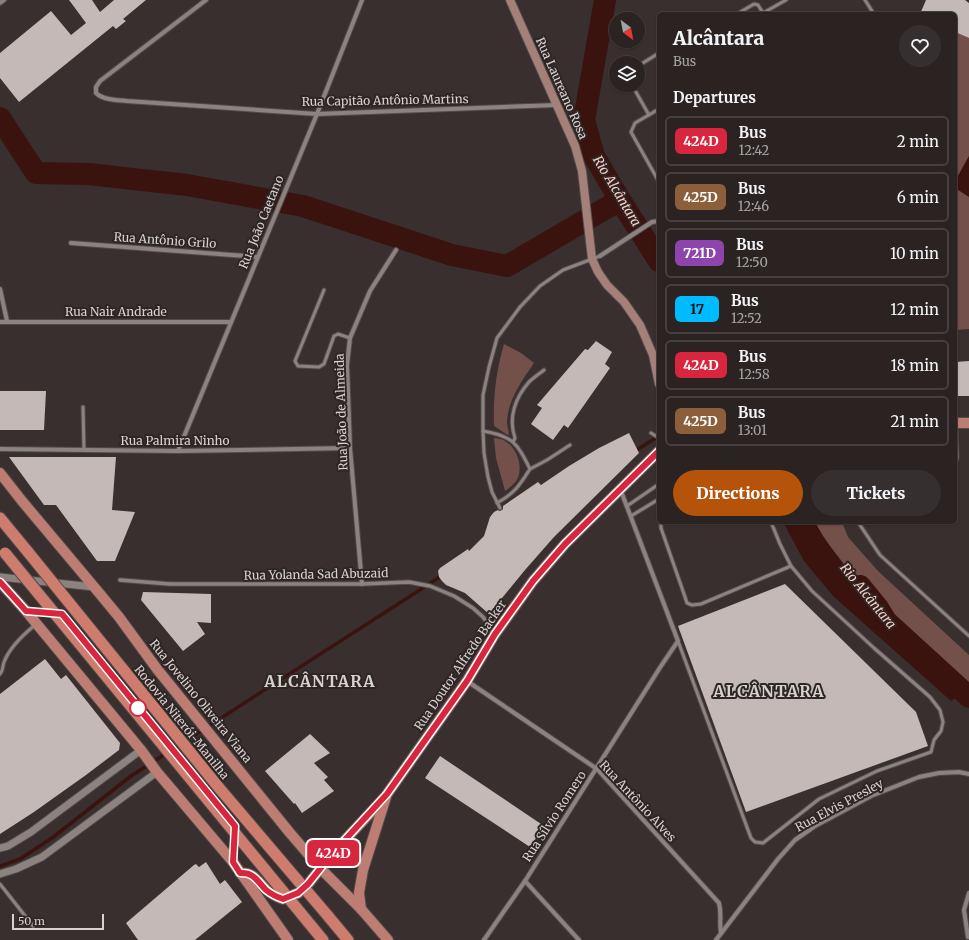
<!DOCTYPE html>
<meta charset="utf-8">
<style>
:root{--surface:#2a2322;--page:#362f2f;--text:#f1f3f6;--muted:#a5a4a5;--line:#464040;--accent:#b45309}
body{margin:0;font-family:Merriweather,serif;background:var(--page);color:var(--text);height:100vh;display:flex;flex-direction:column;font-size:15px;white-space:nowrap}
*{box-sizing:border-box;margin:0}
p{font-size:13px;color:var(--muted)}
.icon{flex:none;width:22px;height:22px;fill:none;stroke:currentColor;stroke-width:2;stroke-linecap:round;stroke-linejoin:round}
.map{position:relative;flex:1;overflow:hidden}
.side{position:absolute;left:657px;top:12px;width:300px;height:512px;display:flex;flex-direction:column;background:var(--surface);border-radius:6px;box-shadow:0 1px 3px #0004,0 0 0 1px var(--line)}
.side>*{flex:none}
.badge{padding:0 8px;border-radius:6px;font-size:14px;line-height:26px}
.needle{width:26px;rotate:148deg}
.buttons{position:absolute;left:609px;top:12px;display:grid;gap:8px}
.buttons a{display:grid;place-items:center;width:36px;height:36px;border-radius:50%;background:var(--surface);box-shadow:0 1px 3px #0004,0 0 0 1px var(--line);font-size:20px}
.scale{position:absolute;left:12px;bottom:10px;width:92px;box-sizing:border-box;padding-left:4px;border:2px solid #d7d1d0;border-top:0;font-size:11px;line-height:14px;white-space:nowrap;color:#d7d1d0;-webkit-text-stroke:3px #2e2624;paint-order:stroke}
.map>.badge{position:absolute;translate:-50% -50%;box-shadow:0 0 0 2px #fff}
h2{padding:0 16px;font-size:15px;line-height:36px}
.round{display:grid;place-items:center;flex:none;width:42px;height:42px;border-radius:21px;background:var(--page)}
.headline{display:flex;align-items:center;justify-content:space-between;height:68px;padding:0 16px}
h1{font-size:19px;font-weight:800;line-height:30px}
.action{display:flex;gap:8px;margin-top:auto;padding:8px 16px}
.action a{flex:1;height:46px;border-radius:24px;background:var(--accent);color:#fff;font-size:16px;font-weight:800;line-height:46px;text-align:center}
.action a+a{background:var(--page);color:var(--text)}
ul{padding:0;list-style:none}
li{display:flex;align-items:center;gap:12px;height:50px;margin:0 8px 6px;padding:0 8px;border:2px solid var(--line);border-radius:6px}
li div{flex:1}
li b{display:block;font-size:15px}
li em{font-style:normal}
li .badge{min-width:44px;font-weight:700;text-align:center}
.map>svg:first-child{display:block}
</style>
<div class="map">
<svg width="969" height="940" viewBox="0 0 969 940">
<rect width="100%" height="100%" fill="#382f2e"/>
<g fill="#73504a">
<path d="M955,32L969,38V329L955,330Z"/>
<path d="M504,344L521,353L534,363C522,381 508,399 507,422C507,427 509,431 509,435L506,434L494,426C493,398 496,371 504,344Z"/>
<path d="M494,438C497,438 501,439 503,440C516,446 523,464 518,478C515,484 510,487 505,491L496,458Z"/>
<path d="M815,522H842L848,537L878,571L969,655V686L963,692L878,608L823,537Z"/>
</g>
<g fill="#3b130e">
<path d="M969,156V197L955,188V181Z"/>
<path d="M783,522H815C834,558 865,586 886,621L963,692L951,701L833,596L804,561Z"/>
</g>
<g fill="none" stroke-linecap="round" stroke-linejoin="round">
<g stroke="#3b130e" stroke-width="3.5">
<path d="M635,451L659,436"/>
<path d="M0,866L20,859L52,838L131,776L443,575"/>
</g>
<g stroke="#3b130e" stroke-width="22">
<path d="M605,0L584,120L594,156L620,200L659,261"/>
<path d="M0,118L36,173L88,174L187,185L303,206L452,255L507,266L620,200"/>
<path d="M860,586L878,608L886,621L969,697"/>
</g>
</g>
<g fill="#c4b9b7">
<path d="M69,0H92L100,12L114,0H146L123,19L126,21L116,29L113,26L19,102L0,78V53L51,11L71,35L86,23Z"/>
<path d="M926,0H965L969,3V38L955,32V14H920Z"/>
<path d="M596,341L612,352L605,364L610,368L568,428L564,425L553,440L531,424L542,408L537,405L585,349L588,350Z"/>
<path d="M969,361V396H955V362Z"/>
<path d="M0,391H46L44,430H0Z"/>
<path d="M629,433L639,453L554,537L525,570L489,614L465,593L446,585L442,581L439,577L438,571L440,568L468,549L469,551L484,536L490,517L494,512L498,510L499,511L502,510L503,509V506L538,482L541,485L569,466L599,448Z"/>
<path d="M9,457H116L112,510L135,512L115,561H97L56,505H44Z"/>
<path d="M785,584L916,712L928,746L746,812L678,626Z"/>
<path d="M143,592L211,594V623L197,622L205,634L183,651L141,600Z"/>
<path d="M45,659L61,679L66,675L120,743L119,750L86,775L34,812L0,834V694Z"/>
<path d="M310,734L330,753L314,763L328,777L324,780L334,791L302,813L295,803L294,804L265,771Z"/>
<path d="M440,756L544,826L530,847L425,778Z"/>
<path d="M206,862L220,884L225,880L242,902L195,940H138L126,923L194,865L196,864L199,867Z"/>
</g>
<g fill="none" stroke-linecap="round" stroke-linejoin="round">
<g stroke="#534b4a" stroke-width="5">
<g id="service">
<path d="M865,0L872,11V14"/>
<path d="M737,14L754,4L758,5L763,13L786,0"/>
<path d="M638,66L659,53"/>
<path d="M632,85L649,115"/>
<path d="M659,109L635,123L631,132L659,182"/>
<path d="M324,290L295,361L298,366L319,367L324,364L334,336L338,334L350,338"/>
<path d="M83,407L84,450"/>
<path d="M483,431C513,436 517,443 530,469C519,486 515,493 497,503"/>
<path d="M651,433L659,438"/>
<path d="M513,442L515,438C508,418 515,398 529,382C533,378 539,374 544,370"/>
<path d="M955,463L957,458L956,425"/>
<path d="M530,469L547,460L570,445"/>
<path d="M627,506L659,484"/>
<path d="M500,508L492,492L488,477L484,453L483,431V395L489,367L497,338L520,307L540,286L563,270L600,256"/>
<path d="M631,516L659,499"/>
<path d="M661,522V528L684,594L687,603L692,605L701,604L791,566"/>
<path d="M858,522L880,555L969,636"/>
<path d="M678,641L751,838L755,842L763,843L819,799L877,771L931,752L934,740L941,731L943,722L940,710L930,697L874,648L812,591L791,566L780,544L771,522"/>
<path d="M0,674C4,669 2,667 4,662C9,649 24,634 35,625"/>
<path d="M0,884L33,926"/>
</g>
</g>
<g stroke="#534b4a" stroke-width="5.5">
<path id="pedestrian" d="M120,580L170,584H362L409,582L430,586L454,596L473,608L483,617L494,632"/>
</g>
<g stroke="#534b4a" stroke-width="6">
<g id="minor">
<path d="M206,0L100,81L96,87V93C103,100 117,100 127,101L317,114L557,105"/>
<path d="M0,3L4,0"/>
<path d="M71,243L258,257"/>
<path d="M600,256L652,222L659,221"/>
<path d="M0,289L7,321"/>
<path d="M0,322H231"/>
<path d="M0,449L178,451L350,448"/>
<path d="M178,451L317,114L362,0"/>
<path d="M362,584L350,448L347,365L350,338L370,291L396,250"/>
<path d="M467,681L597,769L719,903C722,915 719,922 721,933"/>
<path d="M525,881L579,940"/>
<path d="M968,937L964,910L969,893"/>
<path d="M484,940L525,881L661,666L678,641L621,491"/>
<path d="M716,940L778,859L795,840L815,826L871,796L919,777L939,773L959,772L969,774"/>
</g>
</g>
<g stroke="#534b4a" stroke-width="9">
<g id="tertiary">
<path d="M0,577L94,587"/>
<path d="M0,848L8,846L31,832L141,750"/>
<path d="M0,874L16,869L42,857L157,772"/>
</g>
</g>
<g stroke="#534b4a" stroke-width="10">
<path id="secondary" d="M510,0L575,146L582,171L592,259L598,272L607,285L624,302L640,325L653,355L659,384"/>
</g>
<g stroke="#534b4a" stroke-width="12">
<g id="primary">
<path d="M955,423H969"/>
<path d="M0,473L22,501L100,594L119,617L157,669L290,833L321,869L361,909L388,940"/>
<path d="M0,582L26,611L141,750L157,772L233,862L288,940"/>
<path d="M240,873C254,872 257,881 266,889C271,894 277,897 283,899L298,893L308,884L332,854L385,797"/>
<path d="M361,909L359,893L363,870L387,794L467,681L495,634L533,581L565,544L659,451"/>
</g>
</g>
<g stroke="#534b4a" stroke-width="13">
<g id="trunk">
<path d="M0,518L28,552"/>
<path d="M328,916L348,940"/>
<path d="M313,928L323,940"/>
</g>
</g>
<use href="#service" stroke="#8c8280" stroke-width="3"/>
<use href="#pedestrian" stroke="#8c8280" stroke-width="3.5"/>
<use href="#minor" stroke="#8c8280" stroke-width="4"/>
<use href="#tertiary" stroke="#8c8280" stroke-width="7"/>
<use href="#secondary" stroke="#a48079" stroke-width="8"/>
<use href="#primary" stroke="#bd7d73" stroke-width="10"/>
<use href="#trunk" stroke="#cd7c6e" stroke-width="11"/>
<g stroke="#534b4a" stroke-width="13" stroke-linecap="butt">
<g id="trunk-bridge">
<path d="M28,552L220,789L328,916"/>
<path d="M5,553L313,928"/>
</g>
</g>
<use href="#trunk-bridge" stroke="#cd7c6e" stroke-width="11"/>
</g>
<g fill="none" stroke-linecap="round" stroke-linejoin="round">
<g stroke="#fff" stroke-width="9">
<path id="line" d="M0,582L26,611L62,614L235,826L233,862L240,873C254,872 257,881 266,890C271,894 277,897 283,899L298,893L308,884L332,854L387,794L467,681L495,634L533,581L565,544L659,451"/>
</g>
<use href="#line" stroke="#d7263d" stroke-width="6"/>
</g>
<circle fill="#fff" stroke="#d7263d" stroke-width="2" cx="138" cy="708" r="8"/>
<g text-anchor="middle" dominant-baseline="central" stroke-width="4" stroke-linejoin="round" paint-order="stroke">
<g font-size="12" fill="#d7d1d0" stroke="#2e2624">
<text transform="translate(562 88) rotate(66)">Rua Laureano Rosa</text>
<text transform="translate(385 100) rotate(-1)">Rua Capitão Antônio Martins</text>
<text transform="translate(261 222) rotate(-68)">Rua João Caetano</text>
<text transform="translate(165 240) rotate(4)">Rua Antônio Grilo</text>
<text x="116" y="311">Rua Nair Andrade</text>
<text transform="translate(341 412) rotate(-92)">Rua João de Almeida</text>
<text x="175" y="440">Rua Palmira Ninho</text>
<text transform="translate(316 574) rotate(-1)">Rua Yolanda Sad Abuzaid</text>
<text transform="translate(460 665) rotate(-56)">Rua Doutor Alfredo Backer</text>
<text transform="translate(201 701) rotate(51)">Rua Jovelino Oliveira Viana</text>
<text transform="translate(182 722) rotate(51)">Rodovia Niterói-Manilha</text>
<text transform="translate(638 801) rotate(47)">Rua Antônio Alves</text>
<text transform="translate(839 805) rotate(-28)">Rua Elvis Presley</text>
<text transform="translate(554 816) rotate(-57)">Rua Sílvio Romero</text>
</g>
<g font-size="13" font-style="italic" fill="#ffcfc6" stroke="#2e2624">
<text transform="translate(617 191) rotate(59)">Rio Alcântara</text>
<text transform="translate(868 596) rotate(51)">Rio Alcântara</text>
</g>
<g font-size="16" font-weight="bold" letter-spacing="1" fill="#d7d1d0" stroke="#2e2624">
<text x="320" y="681">ALCÂNTARA</text>
<text x="769" y="691">ALCÂNTARA</text>
</g>
</g>
</svg>
<div class="buttons">
<a><svg class="needle" viewBox="-14 -14 28 28"><path d="M0-13l5 13h-10z" fill="#e53935"/><path d="M0 13l5-13h-10z" fill="#a5a4a5"/></svg></a>
<a><svg class="icon" aria-label="layers" viewBox="0 0 24 24"><path d="M12 4l9 5-9 5-9-5zM3 14l9 5 9-5"/></svg></a>
</div>
<div class="scale">50 m</div>
<b class="badge" style="left:333px;top:853px;background:#d7263d;color:#fff">424D</b>
<section class="side">
<div class="headline"><div><h1>Alcântara</h1><p>Bus</p></div><a class="round"><svg class="icon" aria-label="heart" viewBox="0 0 24 24"><path d="M12 20l-8-8c-3-5 5-10 8-4 3-6 11-1 8 4z"/></svg></a></div>
<h2>Departures</h2>
<ul>
<li><span class="badge" style="background:#d7263d;color:#fff">424D</span><div><b>Bus</b><p>12:42</p></div><em>2 min</em></li>
<li><span class="badge" style="background:#8b5e3c;color:#fff">425D</span><div><b>Bus</b><p>12:46</p></div><em>6 min</em></li>
<li><span class="badge" style="background:#8e44ad;color:#fff">721D</span><div><b>Bus</b><p>12:50</p></div><em>10 min</em></li>
<li><span class="badge" style="background:#0bf;color:#111">17</span><div><b>Bus</b><p>12:52</p></div><em>12 min</em></li>
<li><span class="badge" style="background:#d7263d;color:#fff">424D</span><div><b>Bus</b><p>12:58</p></div><em>18 min</em></li>
<li><span class="badge" style="background:#8b5e3c;color:#fff">425D</span><div><b>Bus</b><p>13:01</p></div><em>21 min</em></li>
</ul>
<div class="action"><a>Directions</a><a>Tickets</a></div>
</section>
</div>
